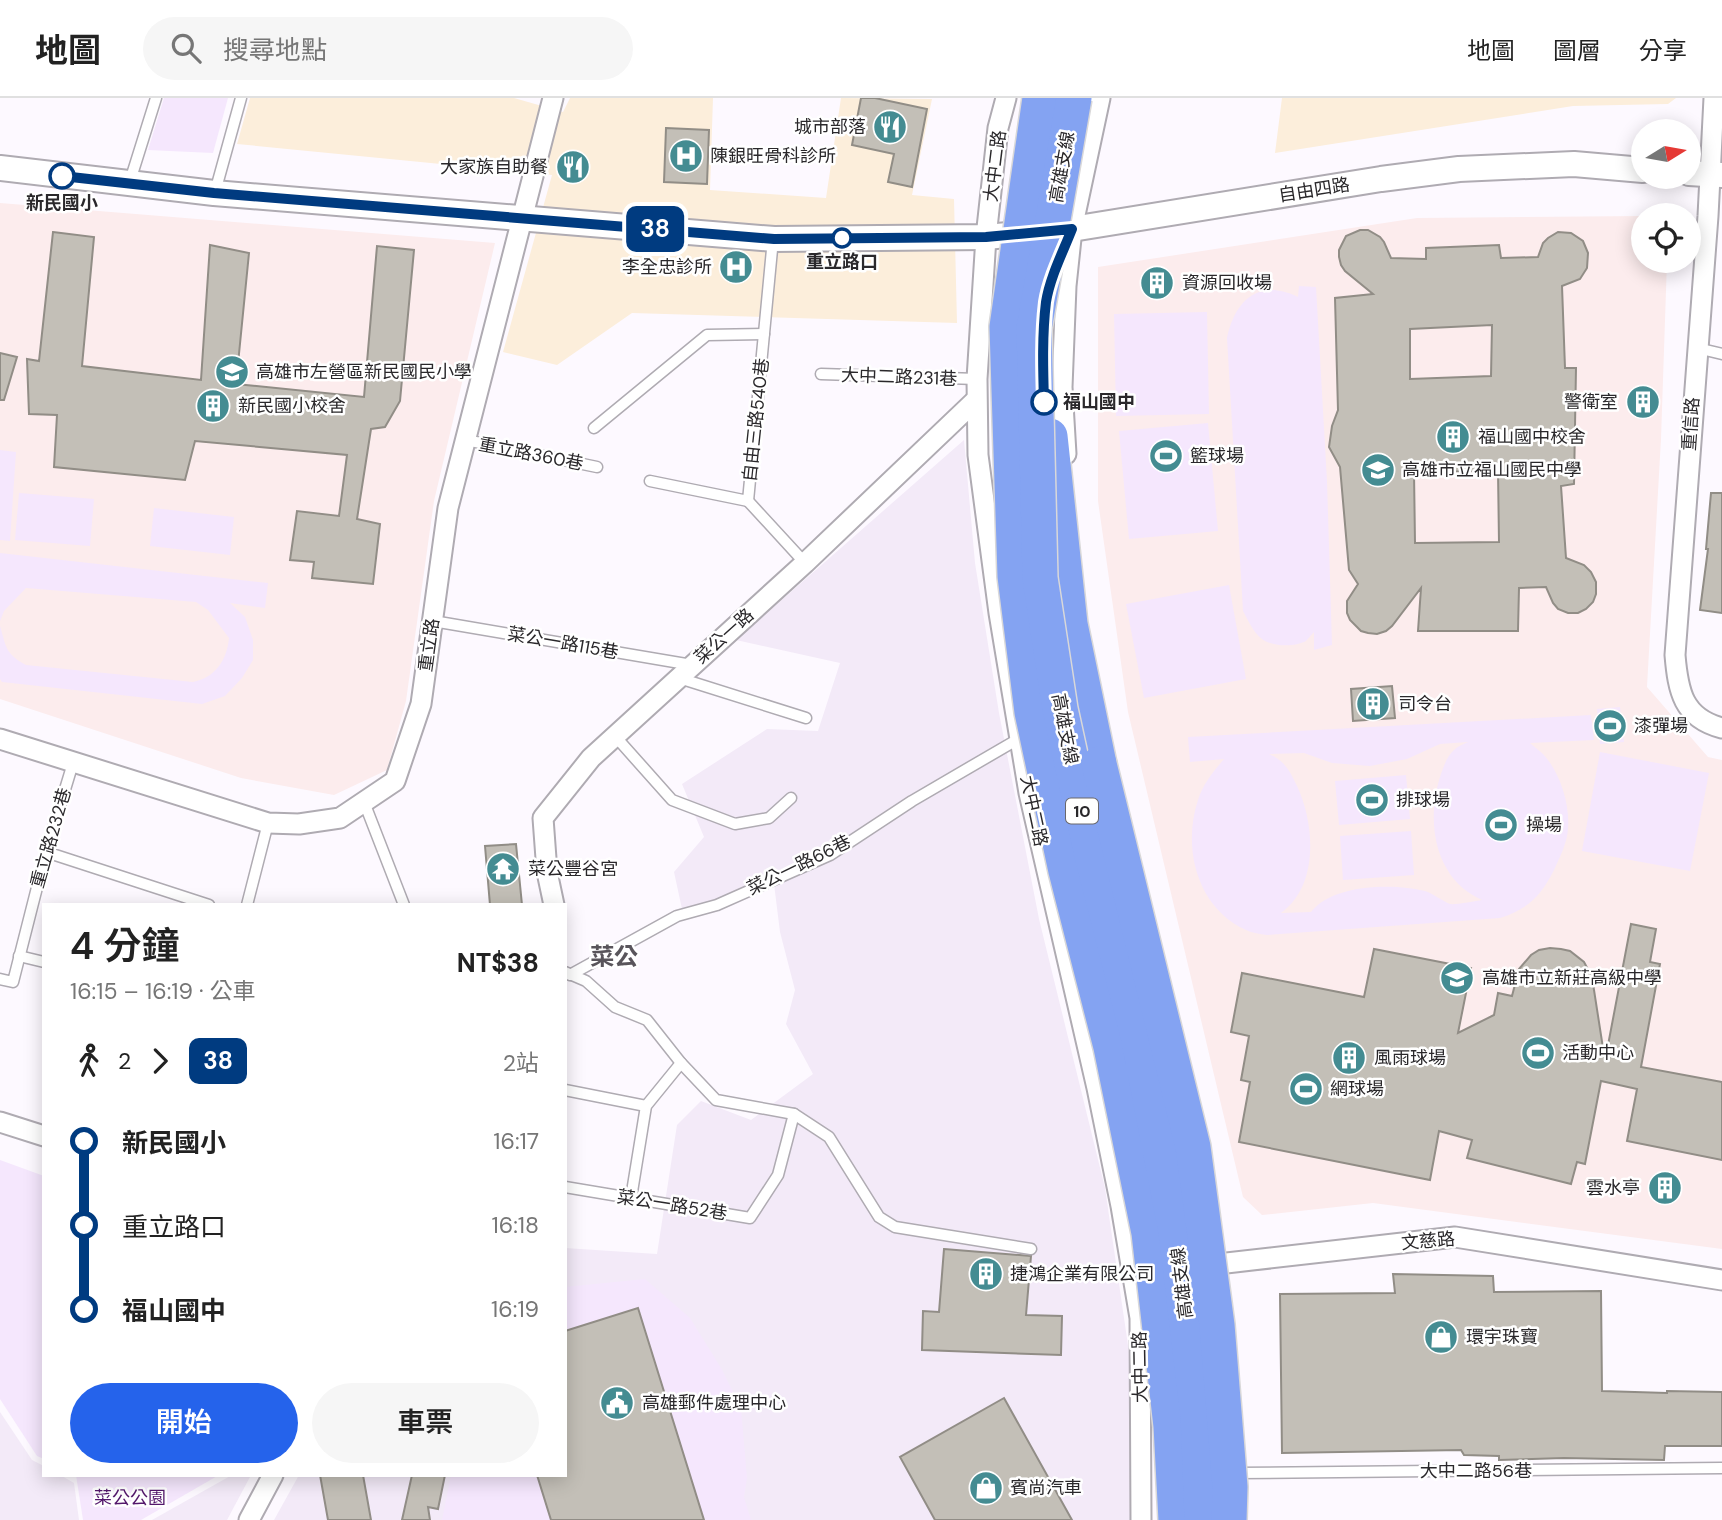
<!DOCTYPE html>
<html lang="zh-TW">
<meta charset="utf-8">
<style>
:root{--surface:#fff;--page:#f6f6f6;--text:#222;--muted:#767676;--line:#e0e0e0;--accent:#2563eb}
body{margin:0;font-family:"DM Sans","Noto Sans TC",sans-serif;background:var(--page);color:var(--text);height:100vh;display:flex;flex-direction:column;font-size:26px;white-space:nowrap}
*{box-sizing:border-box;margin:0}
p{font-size:23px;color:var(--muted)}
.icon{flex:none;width:38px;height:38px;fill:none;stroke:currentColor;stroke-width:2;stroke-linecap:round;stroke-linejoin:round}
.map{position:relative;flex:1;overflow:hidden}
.side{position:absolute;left:42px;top:805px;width:525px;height:574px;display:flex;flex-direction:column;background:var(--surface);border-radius:0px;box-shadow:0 4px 18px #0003}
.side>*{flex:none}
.badge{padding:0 14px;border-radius:10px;font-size:24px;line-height:46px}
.needle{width:46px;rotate:79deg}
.fabs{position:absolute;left:1631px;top:21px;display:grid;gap:14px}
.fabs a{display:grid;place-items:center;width:70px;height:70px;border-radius:50%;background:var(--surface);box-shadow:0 4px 18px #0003;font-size:35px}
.map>.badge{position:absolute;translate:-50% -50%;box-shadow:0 0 0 4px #fff}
.legs{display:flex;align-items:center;gap:10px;height:77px;padding:0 28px;font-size:23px}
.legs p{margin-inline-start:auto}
.head{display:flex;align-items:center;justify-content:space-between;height:119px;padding:0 28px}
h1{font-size:38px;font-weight:600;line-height:52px}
.button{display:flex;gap:14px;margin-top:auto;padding:14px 28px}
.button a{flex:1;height:80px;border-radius:42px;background:var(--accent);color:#fff;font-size:28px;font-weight:600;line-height:80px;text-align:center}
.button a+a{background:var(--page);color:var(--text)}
ul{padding:0 28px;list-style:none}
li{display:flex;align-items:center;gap:24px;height:84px;font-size:26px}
li i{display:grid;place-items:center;width:10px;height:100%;margin:0 9px;background:currentColor}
li i::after{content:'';width:18px;height:18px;margin:-9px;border:5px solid;border-radius:50%;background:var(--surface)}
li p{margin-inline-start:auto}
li:first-child i{background:linear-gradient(#0000 50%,currentColor 0)}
li:last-child i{background:linear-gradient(currentColor 50%,#0000 0)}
header{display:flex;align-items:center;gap:42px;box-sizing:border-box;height:98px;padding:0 35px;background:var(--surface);border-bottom:2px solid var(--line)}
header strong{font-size:33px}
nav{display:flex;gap:38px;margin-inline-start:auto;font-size:24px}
.search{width:490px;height:63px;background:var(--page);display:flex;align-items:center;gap:18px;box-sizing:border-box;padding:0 24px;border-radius:38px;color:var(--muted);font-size:26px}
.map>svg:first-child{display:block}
</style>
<header>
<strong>地圖</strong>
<div class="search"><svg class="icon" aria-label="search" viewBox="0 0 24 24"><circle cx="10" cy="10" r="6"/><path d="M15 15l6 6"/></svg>搜尋地點</div>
<nav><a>地圖</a><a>圖層</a><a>分享</a></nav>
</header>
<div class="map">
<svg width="1722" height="1422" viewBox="0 0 1722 1422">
<rect width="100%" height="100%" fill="#fdf9ff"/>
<g fill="#fceedb">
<path d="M250,0H514L563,14L570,0H713L710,92L826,100L841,0L932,1L912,97L954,101L957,225L632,215L557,267L503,254L552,77L237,46Z"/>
<path d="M1282,0H1676L1668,6L1573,8L1275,55Z"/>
</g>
<g fill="#f3eaf8">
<path d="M964,342L975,465L999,615L1039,821L1105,1090L1130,1261L1138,1422H274L299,1377H565V1150L657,1156L677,1027L701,1003L751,1022L813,976L786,926L795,892L780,834L773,778L710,807L682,811L674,774L704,739L682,686L767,631L818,633L840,565L736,542Z"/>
<path d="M0,1314L32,1362L44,1368V1377H60L74,1385L79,1422H0Z"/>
<path d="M232,1377H251L227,1422H152Z"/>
</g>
<g fill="#fceced">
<path d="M0,105L495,145L434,403L406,603L387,672L334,697L241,680L0,601Z"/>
<path d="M1643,118V163H1667L1661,341L1647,589L1708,659L1722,662V1151L1373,1105L1262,1117L1243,1099L1128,614L1098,403V169L1417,120Z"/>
</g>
<g fill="#f5e7fd" fill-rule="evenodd">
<path d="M164,0H228L213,55L148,52Z"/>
<path d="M1299,188L1316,189L1327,383L1332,547L1314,552V534C1313,535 1307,542 1306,543C1295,549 1273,549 1262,541C1253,534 1248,522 1243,513L1227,240C1235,202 1259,180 1298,199Z"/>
<path d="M1207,214L1209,316L1116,318L1114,216Z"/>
<path d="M1208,325L1218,433L1129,441L1119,333Z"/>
<path d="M0,352L16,354L10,443L0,442Z"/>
<path d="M19,395L94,401L90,448L15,442Z"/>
<path d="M154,410L234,419L230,457L150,448Z"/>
<path d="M0,455L268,485L265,510L230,505L245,519L253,542V562L242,580L225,598L202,606L2,584L0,581V528C6,548 5,556 26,567L193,584C215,580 227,562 229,540L208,512L196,504L26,490L4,513L0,523Z"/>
<path d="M1229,487L1246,581L1144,600L1126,506Z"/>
<path d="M1620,609L1624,644L1600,646L1597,611Z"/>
<path d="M1591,617L1594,642L1530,645C1534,649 1539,652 1543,656C1560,674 1570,706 1568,731C1567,745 1560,759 1554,772C1541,798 1528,811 1500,820L1267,837C1260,836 1252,835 1246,832C1197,810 1182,750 1198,702C1203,686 1213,674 1224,661L1190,664L1188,639ZM1468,644C1464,646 1458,648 1454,652C1447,658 1444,668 1441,676C1431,705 1430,743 1447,771C1455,786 1469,796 1482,802C1475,803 1456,807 1450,806C1444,804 1434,796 1425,793C1394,785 1332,786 1311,814L1281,815C1319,788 1315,726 1297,688C1290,673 1284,662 1269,656L1304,655L1332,665L1370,668L1407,661L1440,646Z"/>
<path d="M1600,654L1709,675L1690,773L1582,753Z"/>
<path d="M1406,677L1410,721L1339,727L1335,683Z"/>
<path d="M1411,733L1414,777L1343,782L1340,738Z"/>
<path d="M0,1062L44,1078V1361L37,1358L0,1301Z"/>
<path d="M645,1181L690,1220L721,1270L741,1310L747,1380L744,1399L751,1422H442L451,1377H565V1189Z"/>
<path d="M76,1377H219L141,1422H83Z"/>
</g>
<g fill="#c3bfb7" stroke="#918d86" stroke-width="2" fill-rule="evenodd">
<path d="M861,0H875L927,11L912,89L888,84L894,56L852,47Z"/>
<path d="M666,30L709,32L707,86L664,84Z"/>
<path d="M1360,132H1368L1380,139L1384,144L1391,160L1426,161V150L1499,147L1501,160L1538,159L1543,145L1548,140L1558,134L1571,135L1583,143L1588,155L1587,170L1580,181L1562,188L1565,270H1576L1574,386L1561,388L1566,460L1584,467L1591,474L1596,484V496L1593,504L1586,511L1578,515H1568L1558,511L1553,505L1546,489L1519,490L1518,533H1418L1421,490L1392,528L1386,533L1377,536L1368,535L1361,533L1350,522L1347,515V503L1358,486L1349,472L1340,369L1329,349L1332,328L1338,312L1335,200L1373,196L1345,173L1341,167L1339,159V152L1346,138ZM1492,227L1491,278L1410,281V231ZM1498,373L1499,444L1415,445L1414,374Z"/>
<path d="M53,134L94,139L82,268L201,282L210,147L249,155L236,286L364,299L377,148L414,152L400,303L385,329L371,331L357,421L380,426L373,486L312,480L314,464L290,462L297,413L339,418L347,357L195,343L185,382L54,369L57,317L29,316L27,261L39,263Z"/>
<path d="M1165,172L1166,197H1148V173Z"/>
<path d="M0,255L17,259L4,302H0Z"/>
<path d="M1711,395H1722V515L1700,512L1708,451H1706Z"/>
<path d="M1392,588L1395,620L1353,623L1351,591Z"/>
<path d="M516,746L522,807H490L485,748Z"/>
<path d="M1631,826L1656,831L1650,864L1660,866L1641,969L1722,984V1062L1627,1043L1637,991L1601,983L1585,1066L1577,1064L1571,1086L1467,1060L1472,1042L1439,1033L1430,1082L1239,1044L1250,984L1241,982L1249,938L1231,934L1242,875L1364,899L1374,851L1471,870L1458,935L1494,917L1498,895L1512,898L1519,871L1531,857L1539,852L1550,850L1561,851L1570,853L1584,864L1592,879L1605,963Z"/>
<path d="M1662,1081L1671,1083L1675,1093L1668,1100L1659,1098L1655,1088Z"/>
<path d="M944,1151L1031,1158L1026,1217L1062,1218L1061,1257L922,1252L923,1213L939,1214Z"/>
<path d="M1393,1176L1493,1178L1494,1194L1601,1193L1602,1293L1667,1295V1293L1722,1294V1348H1665L1664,1362L1564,1360L1499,1362V1358L1464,1357L1461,1352L1282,1355L1280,1196L1395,1195Z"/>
<path d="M638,1210L704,1422H551L537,1377H565V1233Z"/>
<path d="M1004,1300L1072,1422H935L900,1359Z"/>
<path d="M320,1377H363L371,1422H328Z"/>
<path d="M412,1377H445L438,1411L428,1409L430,1422H402Z"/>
</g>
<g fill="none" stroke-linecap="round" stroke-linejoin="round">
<g stroke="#afabb2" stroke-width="13">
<g id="service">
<path d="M130,83L156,0"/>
<path d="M215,94L241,0"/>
<path d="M1697,250L1722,256"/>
<path d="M821,276L977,281"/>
<path d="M594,330L707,237L764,236"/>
<path d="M466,342L597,369"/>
<path d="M650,383L748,403L773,141"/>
<path d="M748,403L805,465"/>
<path d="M433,523L692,567"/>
<path d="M679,580L806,620"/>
<path d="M615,638L672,702L735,726L769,720L791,700"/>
<path d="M364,704L404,807"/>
<path d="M46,754L209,807"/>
<path d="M247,807L268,725"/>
<path d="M19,858L44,864"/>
<path d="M565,874L586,883L615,909L647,922L681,965L716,1002L794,1016L829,1039L879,1119L895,1129L1031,1151"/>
<path d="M570,877L677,818L717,807L830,757L912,703L1020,640"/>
<path d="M0,881L13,884L46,754L73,665"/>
<path d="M565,992L646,1008"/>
<path d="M565,1089L750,1120L778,1077L794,1016"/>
<path d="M631,1100L646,1008L681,965"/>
<path d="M1236,1375L1722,1370"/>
</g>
</g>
<g stroke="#afabb2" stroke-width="23">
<g id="minor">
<path d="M1006,0L998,30L986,139L977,281L978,357L999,515L1029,695L1097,990L1121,1108L1140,1220L1141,1422"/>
<path d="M1714,0L1708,118L1675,557C1678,593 1683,620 1722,630"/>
<path d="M1066,356L1062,289L1066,188L1072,131L1100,0"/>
<path d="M0,641L268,725L299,726L340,720L395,683L421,606L448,410L553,0"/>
<path d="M554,807L547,774L543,720L591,660L805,465L976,302"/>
<path d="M0,1024L44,1038"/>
<path d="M1200,1168L1455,1139L1722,1182"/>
<path d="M249,1422L273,1377"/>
</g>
</g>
<g stroke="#afabb2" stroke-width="28">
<g id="tertiary">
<path d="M0,70L214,95L774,141L986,139L1072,131L1381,81L1459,71L1574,66L1643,72"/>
<path d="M1689,75L1722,77"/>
</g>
</g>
<g stroke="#d9d8d9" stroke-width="38">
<path id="motorway" d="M1050,338L1070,526L1099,666"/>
</g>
<use href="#service" stroke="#fff" stroke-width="10"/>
<use href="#minor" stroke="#fff" stroke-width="19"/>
<use href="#tertiary" stroke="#fff" stroke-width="24"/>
<use href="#motorway" stroke="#84a3f2" stroke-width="35"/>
<g stroke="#d9d8d9" stroke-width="38" stroke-linecap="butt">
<g id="motorway-bridge">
<path d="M1040,0L1007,229L1015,478L1032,614L1066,773L1111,949L1149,1135L1171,1328L1176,1422"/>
<path d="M1074,0L1034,231L1040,480L1060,611L1092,758L1138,938L1176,1134L1198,1318L1202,1422"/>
<path d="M1099,666L1193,1049L1217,1227L1230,1389L1229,1422"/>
</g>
</g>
<use href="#motorway-bridge" stroke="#84a3f2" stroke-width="35"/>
</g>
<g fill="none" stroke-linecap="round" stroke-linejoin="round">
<g stroke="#fff" stroke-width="16">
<path id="line-1" d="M62,78L214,95L774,141L986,139L1072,131C1063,154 1050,179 1046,204C1042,237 1043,271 1044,304"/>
</g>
<use href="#line-1" stroke="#003b80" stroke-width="10"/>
</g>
<defs>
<g id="restaurant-disc" transform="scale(1.75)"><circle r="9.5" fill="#448c92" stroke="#fff"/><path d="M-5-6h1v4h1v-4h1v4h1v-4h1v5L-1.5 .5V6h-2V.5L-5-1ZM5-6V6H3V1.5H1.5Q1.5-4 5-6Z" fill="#fff"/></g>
<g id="hospital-disc" transform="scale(1.75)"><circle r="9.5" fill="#448c92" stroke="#fff"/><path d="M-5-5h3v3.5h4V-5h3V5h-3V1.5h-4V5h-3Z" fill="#fff"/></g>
<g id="building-disc" transform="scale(1.75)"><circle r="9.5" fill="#448c92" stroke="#fff"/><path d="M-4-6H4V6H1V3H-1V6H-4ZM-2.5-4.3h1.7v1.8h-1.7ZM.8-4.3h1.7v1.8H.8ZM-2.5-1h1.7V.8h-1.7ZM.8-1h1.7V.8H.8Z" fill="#fff"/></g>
<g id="school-disc" transform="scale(1.75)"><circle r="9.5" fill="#448c92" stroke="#fff"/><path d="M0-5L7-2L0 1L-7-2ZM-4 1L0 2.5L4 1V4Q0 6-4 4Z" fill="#fff"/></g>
<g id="stadium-disc" transform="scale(1.75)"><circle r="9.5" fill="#448c92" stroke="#fff"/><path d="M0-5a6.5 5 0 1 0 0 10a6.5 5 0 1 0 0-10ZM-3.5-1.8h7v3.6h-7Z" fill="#fff"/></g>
<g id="temple-disc" transform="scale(1.75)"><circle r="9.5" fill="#448c92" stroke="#fff"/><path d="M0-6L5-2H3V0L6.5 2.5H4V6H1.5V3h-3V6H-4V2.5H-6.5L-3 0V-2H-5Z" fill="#fff"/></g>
<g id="shop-disc" transform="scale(1.75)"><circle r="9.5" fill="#448c92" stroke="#fff"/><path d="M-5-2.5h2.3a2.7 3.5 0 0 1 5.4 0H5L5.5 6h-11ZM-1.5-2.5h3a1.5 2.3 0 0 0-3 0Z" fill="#fff"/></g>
<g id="civic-disc" transform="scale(1.75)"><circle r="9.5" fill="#448c92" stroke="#fff"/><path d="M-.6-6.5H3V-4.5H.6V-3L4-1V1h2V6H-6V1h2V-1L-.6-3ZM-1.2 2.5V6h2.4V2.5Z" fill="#fff"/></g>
</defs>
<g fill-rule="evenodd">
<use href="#restaurant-disc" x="890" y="29"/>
<use href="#hospital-disc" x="686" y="58"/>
<use href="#restaurant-disc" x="573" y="69"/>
<use href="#hospital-disc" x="736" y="169"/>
<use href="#building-disc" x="1157" y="185"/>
<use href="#school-disc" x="232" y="274"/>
<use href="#building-disc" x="1643" y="304"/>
<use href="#building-disc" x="213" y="308"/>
<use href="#building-disc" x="1453" y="339"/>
<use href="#stadium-disc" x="1166" y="358"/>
<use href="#school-disc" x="1378" y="372"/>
<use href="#building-disc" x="1373" y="606"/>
<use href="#stadium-disc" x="1610" y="628"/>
<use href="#stadium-disc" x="1372" y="702"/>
<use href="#stadium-disc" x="1501" y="727"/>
<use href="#temple-disc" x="503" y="771"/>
<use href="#school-disc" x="1457" y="880"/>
<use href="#stadium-disc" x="1538" y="955"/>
<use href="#building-disc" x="1349" y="960"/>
<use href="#stadium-disc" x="1306" y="991"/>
<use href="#building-disc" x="1665" y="1090"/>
<use href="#building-disc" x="986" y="1176"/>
<use href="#shop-disc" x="1441" y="1239"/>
<use href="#civic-disc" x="617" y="1305"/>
<use href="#shop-disc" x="986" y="1390"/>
</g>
<g fill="#fff" stroke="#003b80" stroke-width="3.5">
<circle cx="62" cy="78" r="12"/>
<circle cx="842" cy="140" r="9"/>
<circle cx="1044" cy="304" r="12"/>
</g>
<g text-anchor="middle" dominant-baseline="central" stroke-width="5" stroke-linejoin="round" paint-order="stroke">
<rect fill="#fff" stroke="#6a686b" stroke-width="2" x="1066" y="700.5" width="32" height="25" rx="5"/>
<g font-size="16" font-weight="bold" fill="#2a282b">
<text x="1082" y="713">10</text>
</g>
<g font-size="18" fill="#2a282b" stroke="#fff" text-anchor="start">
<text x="866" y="29" text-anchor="end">城市部落</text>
<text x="710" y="58">陳銀旺骨科診所</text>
<text x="548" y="69" text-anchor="end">大家族自助餐</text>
<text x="712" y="169" text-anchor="end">李全忠診所</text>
<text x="1182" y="185">資源回收場</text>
<text x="256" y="274">高雄市左營區新民國民小學</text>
<text x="1618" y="304" text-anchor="end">警衛室</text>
<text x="238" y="308">新民國小校舍</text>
<text x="1478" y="339">福山國中校舍</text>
<text x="1190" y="358">籃球場</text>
<text x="1402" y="372">高雄市立福山國民中學</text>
<text x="1398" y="606">司令台</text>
<text x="1634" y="628">漆彈場</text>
<text x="1396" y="702">排球場</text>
<text x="1526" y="727">操場</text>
<text x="528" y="771">菜公豐谷宮</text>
<text x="1482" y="880">高雄市立新莊高級中學</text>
<text x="1562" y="955">活動中心</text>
<text x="1374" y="960">風雨球場</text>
<text x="1330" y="991">網球場</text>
<text x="1640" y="1090" text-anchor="end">雲水亭</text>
<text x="1010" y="1176">捷鴻企業有限公司</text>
<text x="1466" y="1239">環宇珠寶</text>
<text x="642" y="1305">高雄郵件處理中心</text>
<text x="1010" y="1390">賓尚汽車</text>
</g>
<g font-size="18" fill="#2a282b" stroke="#fff">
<text transform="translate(995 68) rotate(-83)">大中二路</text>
<text transform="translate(1062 69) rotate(-80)">高雄支線</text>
<text transform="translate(1314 92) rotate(-9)">自由四路</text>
<text transform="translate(899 279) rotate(2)">大中二路231巷</text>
<text transform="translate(756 322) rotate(-84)">自由三路540巷</text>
<text transform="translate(1691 326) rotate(-86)">重信路</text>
<text transform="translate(531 356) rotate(11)">重立路360巷</text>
<text transform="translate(724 538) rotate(-42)">菜公一路</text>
<text transform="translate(563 545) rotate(10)">菜公一路115巷</text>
<text transform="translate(429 547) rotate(-82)">重立路</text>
<text transform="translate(1065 631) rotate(79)">高雄支線</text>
<text transform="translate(1034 713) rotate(78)">大中二路</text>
<text transform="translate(51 740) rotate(-74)">重立路232巷</text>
<text transform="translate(799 767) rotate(-26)">菜公一路66巷</text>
<text transform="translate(672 1107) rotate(9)">菜公一路52巷</text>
<text transform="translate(1428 1143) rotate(-5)">文慈路</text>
<text transform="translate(1182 1185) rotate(-97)">高雄支線</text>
<text transform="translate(1140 1269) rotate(-91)">大中二路</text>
<text x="1476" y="1373">大中二路56巷</text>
</g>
<g font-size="18" font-weight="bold" fill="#2a282b" stroke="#fff">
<text x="62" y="105">新民國小</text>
<text x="842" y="164">重立路口</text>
<text x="1063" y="304" text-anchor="start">福山國中</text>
</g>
<g font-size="18" fill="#53176b" stroke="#fff">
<text x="130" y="1400">菜公公園</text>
</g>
<g font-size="24" font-weight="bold" fill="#59555b" stroke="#fff">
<text x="614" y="858">菜公</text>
</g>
</g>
</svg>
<div class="fabs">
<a><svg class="needle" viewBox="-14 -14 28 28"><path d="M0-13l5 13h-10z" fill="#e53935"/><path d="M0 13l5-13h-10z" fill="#767676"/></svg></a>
<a><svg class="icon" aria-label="locate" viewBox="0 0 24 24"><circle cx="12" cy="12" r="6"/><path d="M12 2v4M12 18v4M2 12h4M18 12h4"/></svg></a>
</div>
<b class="badge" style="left:655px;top:131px;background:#003b80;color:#fff">38</b>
<section class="side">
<div class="head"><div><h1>4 分鐘</h1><p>16:15 – 16:19 · 公車</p></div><b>NT$38</b></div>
<div class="legs"><svg class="icon" aria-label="walk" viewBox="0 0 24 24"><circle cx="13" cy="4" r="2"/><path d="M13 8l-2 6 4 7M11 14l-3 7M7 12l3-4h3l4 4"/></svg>2<svg class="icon" aria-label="forward" viewBox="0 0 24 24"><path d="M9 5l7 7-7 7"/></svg><b class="badge" style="background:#003b80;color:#fff">38</b><p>2站</p></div>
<ul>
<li><i style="color:#003b80"></i><b>新民國小</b><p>16:17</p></li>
<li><i style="color:#003b80"></i><span>重立路口</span><p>16:18</p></li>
<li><i style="color:#003b80"></i><b>福山國中</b><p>16:19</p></li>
</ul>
<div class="button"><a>開始</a><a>車票</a></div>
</section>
</div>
